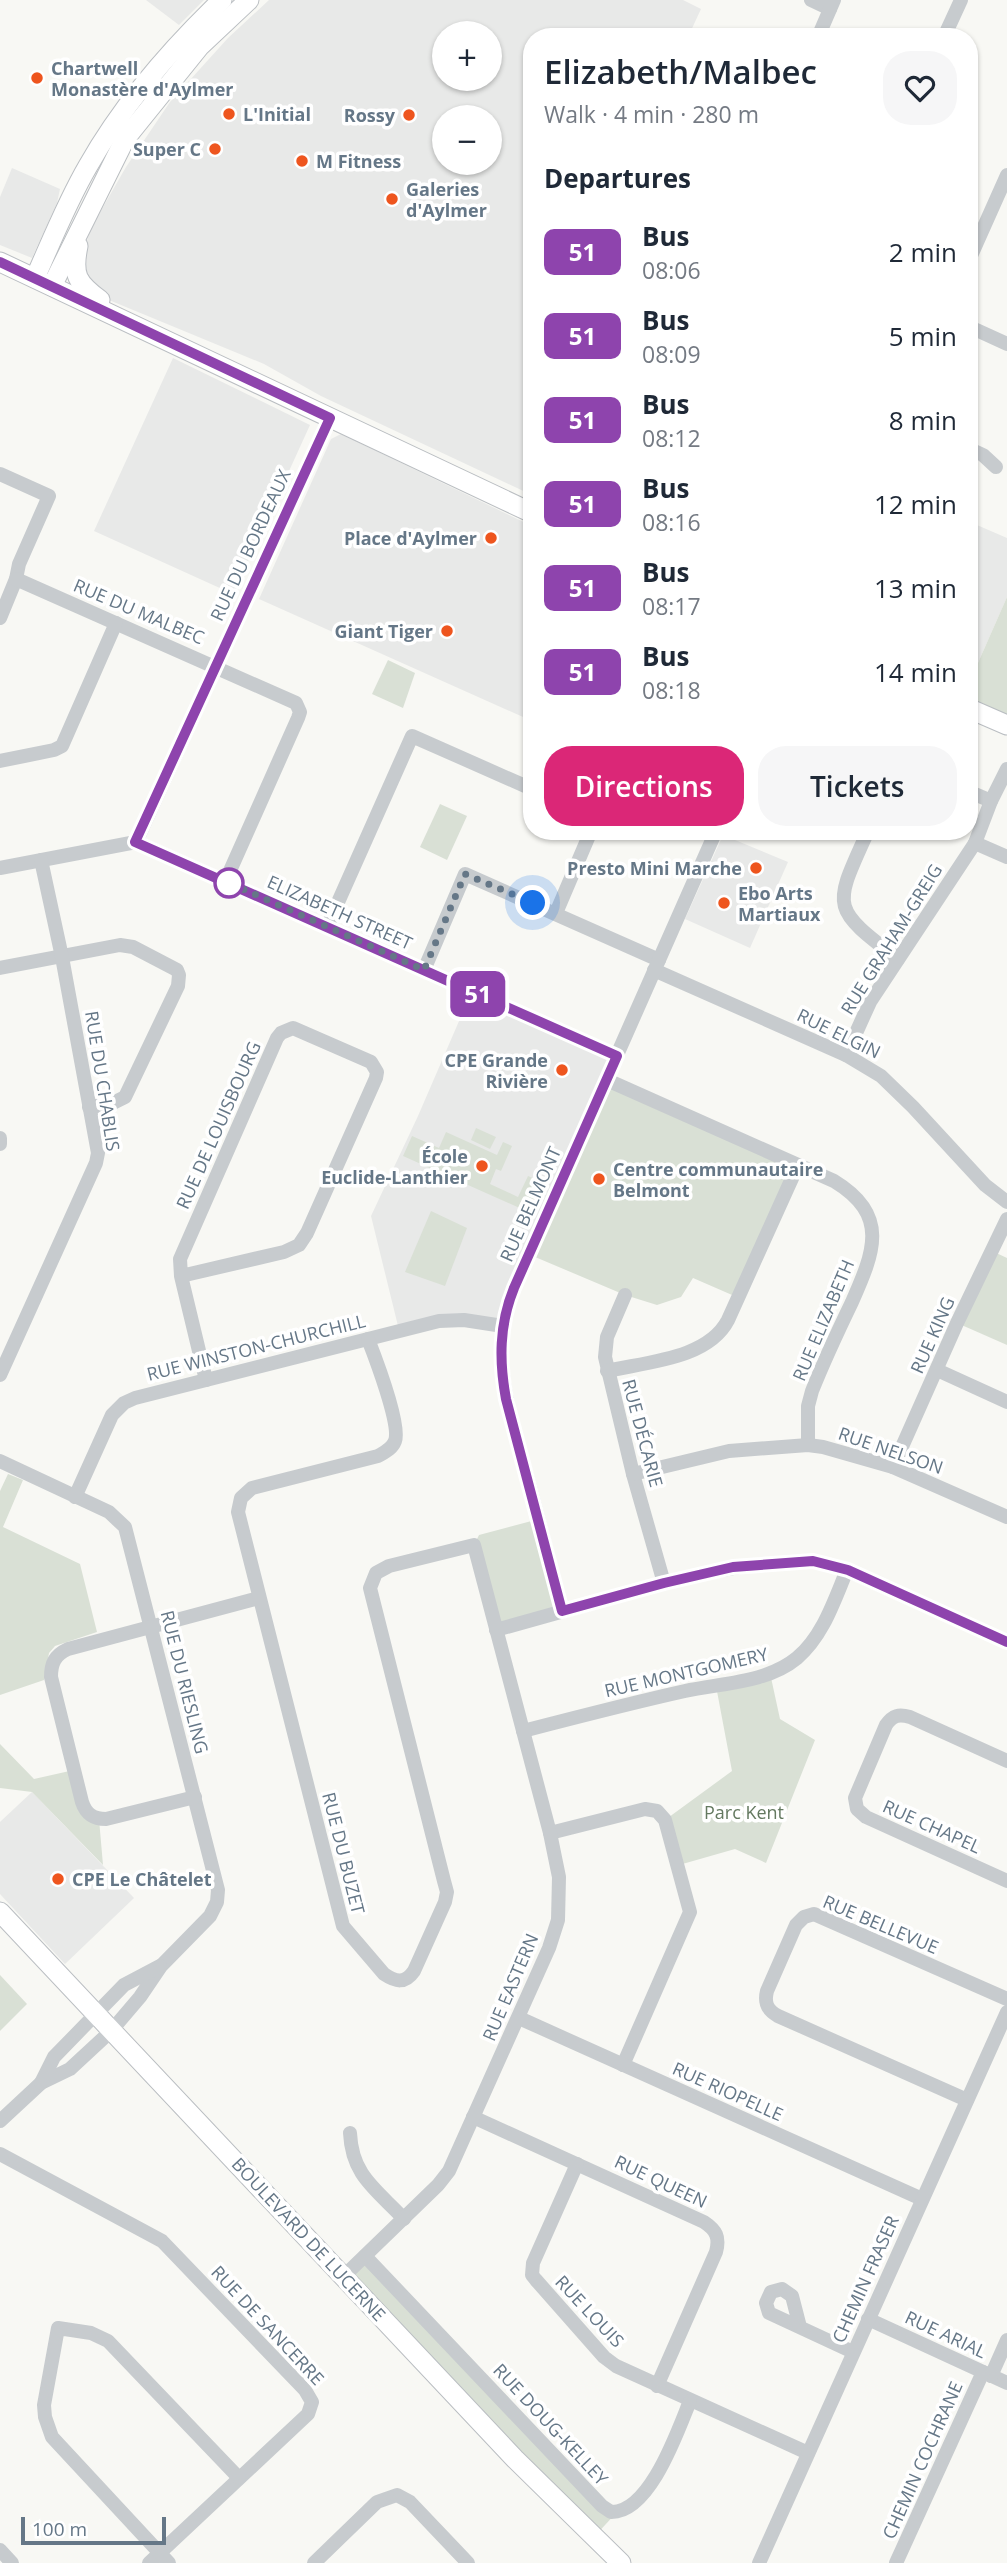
<!DOCTYPE html>
<meta charset="utf-8">
<style>
:root{--surface:#fff;--page:#f6f6f7;--text:#1f2937;--muted:#747a83;--accent:#db2777}
body{margin:0;font-family:"Open Sans",sans-serif;background:var(--page);color:var(--text);height:100vh;display:flex;flex-direction:column;font-size:26px;white-space:nowrap}
*{box-sizing:border-box;margin:0}
p{font-size:23px;color:var(--muted)}
.icon{flex:none;width:38px;height:38px;fill:none;stroke:currentColor;stroke-width:2;stroke-linecap:round;stroke-linejoin:round}
.map{position:relative;flex:1;overflow:hidden}
.sheet{position:absolute;left:523px;top:28px;width:455px;height:812px;display:flex;flex-direction:column;background:var(--surface);border-radius:28px;box-shadow:0 2px 5px #0004}
.sheet>*{flex:none}
.badge{padding:0 14px;border-radius:10px;font-size:24px;line-height:46px}
.fabs{position:absolute;left:432px;top:21px;display:grid;gap:14px}
.fabs a{display:grid;place-items:center;width:70px;height:70px;border-radius:50%;background:var(--surface);box-shadow:0 2px 5px #0004;font-size:35px}
.scale{position:absolute;left:21px;bottom:18px;width:145px;box-sizing:border-box;padding-left:7px;border:4px solid #657787;border-top:0;font-size:19px;line-height:24px;white-space:nowrap;color:#657787;-webkit-text-stroke:5px #fff;paint-order:stroke}
.you{position:absolute;width:35px;height:35px;margin:-18px;border:5px solid #fff;border-radius:50%;background:#1a73e8;box-shadow:0 0 0 10px #1a73e833}
.map>.badge{position:absolute;translate:-50% -50%;box-shadow:0 0 0 4px #fff}
h2{padding:0 21px;font-size:26px;line-height:63px}
.round{display:grid;place-items:center;flex:none;width:74px;height:74px;border-radius:28px;background:var(--page)}
.overview{display:flex;align-items:center;justify-content:space-between;height:119px;padding:0 21px}
h1{font-size:33px;font-weight:600;line-height:52px}
.primary-button{display:flex;gap:14px;margin-top:auto;padding:14px 21px}
.primary-button a{flex:1;height:80px;border-radius:28px;background:var(--accent);color:#fff;font-size:28px;font-weight:600;line-height:80px;text-align:center}
.primary-button a+a{background:var(--page);color:var(--text)}
ul{padding:0;list-style:none}
li{display:flex;align-items:center;gap:21px;height:84px;padding:0 21px}
li div{flex:1}
li b{display:block;font-size:26px}
li em{font-style:normal}
li .badge{min-width:77px;font-weight:700;text-align:center}
.map>svg:first-child{display:block}
</style>
<div class="map">
<svg width="1007" height="2563" viewBox="0 0 1007 2563">
<rect width="100%" height="100%" fill="#f8f8f4"/>
<g fill="#e8e9e8" fill-rule="evenodd">
<path d="M146,0H204L179,25Z"/>
<path d="M269,0H683L701,9L688,37H532V495L321,396L264,364L92,293L79,265L91,228L126,167L170,102L228,38ZM444,33H490V79H444ZM444,117H490V163H444Z"/>
<path d="M12,168L60,189L57,203L32,258L0,245V197Z"/>
<path d="M173,358L310,425L233,594L94,531Z"/>
<path d="M341,434L532,526V721L259,599L331,439Z"/>
<path d="M970,522L1007,538V597L970,681Z"/>
<path d="M723,835L788,862L750,948L685,919Z"/>
<path d="M472,991L617,1056L503,1326L464,1320L399,1330L371,1216L418,1116Z"/>
<path d="M32,1792L134,1898L65,1964L0,1894V1822Z"/>
</g>
<g fill="#d9e0d5">
<path d="M1007,597V725L970,709V681Z"/>
<path d="M388,660L415,673L403,708L372,694Z"/>
<path d="M440,804L467,816L447,860L420,847Z"/>
<path d="M607,1080L798,1165L739,1298L693,1278L681,1297L657,1305L625,1295L528,1254Z"/>
<path d="M476,1128L496,1137L490,1149L471,1140Z"/>
<path d="M446,1132L497,1155L503,1142L512,1146L501,1171L496,1169L490,1184L518,1197L528,1176L546,1184L533,1214L403,1156L412,1136L439,1148Z"/>
<path d="M431,1211L467,1228L445,1286L405,1272Z"/>
<path d="M992,1251L1007,1258V1345L957,1323Z"/>
<path d="M8,1474L23,1480L3,1527L80,1564L97,1632L55,1646L49,1653L44,1680L0,1695V1491Z"/>
<path d="M539,1519L562,1611L496,1630L474,1545L479,1535Z"/>
<path d="M770,1673L780,1719L815,1740L766,1863L735,1849L679,1865L665,1820L732,1771L716,1686Z"/>
<path d="M0,1744L34,1779L74,1770L82,1802L99,1819L103,1865L32,1792L0,1788Z"/>
<path d="M0,1975L27,2004L0,2031Z"/>
<path d="M365,2256L617,2512L594,2537L344,2276Z"/>
</g>
<g fill="none" stroke-linecap="round" stroke-linejoin="round">
<g stroke="#babec2" stroke-width="21">
<g id="major">
<path d="M78,246C72,275 77,283 100,300"/>
<path d="M0,262L532,513"/>
<path d="M35,278C52,240 67,202 88,166C123,104 171,49 222,0"/>
<path d="M52,286L125,139L200,46L249,0"/>
<path d="M970,709L1007,725"/>
<path d="M0,1912L515,2459L621,2563"/>
</g>
</g>
<g stroke="#c7cbce" stroke-width="14">
<path d="M811,0L830,9"/>
<path d="M818,37L834,0"/>
<path d="M944,37L961,0"/>
<path d="M970,258L1007,175"/>
<path d="M970,327L1007,344"/>
<path d="M970,449L983,455L996,467"/>
<path d="M0,474L49,496L19,564L16,579L0,618"/>
<path d="M16,579L296,703L300,712L298,718L225,882"/>
<path d="M0,761L54,750L62,746L116,623"/>
<path d="M970,792L991,801"/>
<path d="M868,831C833,908 830,907 898,959"/>
<path d="M136,842L330,417"/>
<path d="M975,843L1007,857"/>
<path d="M0,868L136,842L617,1056"/>
<path d="M556,913L591,831"/>
<path d="M327,927L412,736L532,789"/>
<path d="M0,968L120,945L133,947L177,970L179,975L178,986L125,1097L111,1104L89,1107"/>
<path d="M424,970L465,874L659,960"/>
<path d="M654,970L846,1055L881,1076L913,1107L985,1185L1007,1202"/>
<path d="M846,1055L870,1002L975,843L991,801L1007,769"/>
<path d="M607,1080L834,1181C890,1215 874,1252 852,1302C838,1331 824,1361 812,1391L808,1406V1445"/>
<path d="M0,1138V1144"/>
<path d="M181,1276L284,1252L299,1245L307,1233L376,1078L377,1072L371,1062L293,1028L281,1033L277,1038L180,1259L181,1276L206,1380"/>
<path d="M625,1295L607,1337L605,1357L633,1474L664,1583"/>
<path d="M937,1370L1007,1402"/>
<path d="M607,1371C646,1362 708,1359 728,1320L798,1165"/>
<path d="M0,1375L96,1163L98,1153L62,957L41,860"/>
<path d="M0,1461L109,1512L125,1527L218,1890L217,1902L210,1916L161,1966L140,1997L111,2031L70,2069L41,2083L0,2121"/>
<path d="M893,1467L957,1323L1007,1219"/>
<path d="M633,1474L729,1451L808,1445L823,1447L893,1467L1007,1517"/>
<path d="M75,1497L112,1415L124,1403L135,1398L439,1321L464,1320L503,1326"/>
<path d="M562,1611C551,1570 541,1528 530,1487C512,1421 486,1355 514,1288L716,831"/>
<path d="M496,1630L664,1583L722,1570L744,1566L813,1561L847,1570L1007,1642"/>
<path d="M523,1731C577,1717 631,1703 685,1691C721,1683 767,1683 797,1658C823,1636 834,1601 847,1570"/>
<path d="M1007,1761L910,1717C899,1714 893,1715 886,1725L855,1798L857,1809L866,1817L1007,1881"/>
<path d="M195,1797L106,1819C93,1819 86,1814 82,1802L51,1677C51,1663 55,1655 68,1649L259,1598"/>
<path d="M550,1833L645,1809L657,1811L665,1820L690,1912L623,2065"/>
<path d="M519,2018L922,2199"/>
<path d="M41,2083L54,2057L124,1985L160,1966"/>
<path d="M967,2100L778,2016C767,2010 764,2003 767,1991L796,1925L804,1917L814,1914L1007,1999"/>
<path d="M473,2117L704,2222C716,2230 720,2237 716,2252L657,2386"/>
<path d="M350,2133C352,2176 376,2189 404,2219"/>
<path d="M0,2154L162,2241L305,2390L312,2402L308,2414L149,2563"/>
<path d="M577,2164L533,2263L532,2275L536,2280L604,2357L616,2366L808,2453"/>
<path d="M365,2256L602,2506L611,2512C650,2513 678,2430 690,2401"/>
<path d="M344,2276L438,2185L449,2171L549,1948L558,1920L559,1877L550,1833L474,1545L389,1566L376,1573L370,1588L444,1881L447,1892L445,1902L414,1971C405,1984 396,1982 384,1974L343,1926L238,1512L241,1498L252,1488L378,1456C385,1452 392,1449 395,1441C401,1425 375,1357 368,1339"/>
<path d="M868,2319L1007,2383"/>
<path d="M800,2327L792,2296L782,2289L771,2292L766,2303L769,2313L853,2352"/>
<path d="M991,2376L1007,2340"/>
<path d="M0,2550L12,2563"/>
<path d="M169,2563L52,2437L45,2417L44,2405L58,2328L91,2333L108,2341L239,2478"/>
<path d="M314,2563L377,2502L397,2495L410,2502L468,2563"/>
<path d="M759,2563L1007,2012"/>
<path d="M896,2563L983,2372"/>
</g>
<use href="#major" stroke="#fff" stroke-width="19"/>
</g>
<g fill="none" stroke-linecap="round" stroke-linejoin="round">
<g stroke="#fff" stroke-width="16">
<path id="line" d="M0,262L330,418L135,842L617,1056L514,1288C499,1325 499,1361 506,1399L562,1611L664,1583L733,1567L813,1561L848,1570L1007,1642"/>
</g>
<use href="#line" stroke="#8e44ad" stroke-width="10"/>
<path stroke="#657787" stroke-width="7" stroke-dasharray="0 12.6" d="M229,883L225,881L424,970L465,874L533,903"/>
</g>
<g fill="#ee551e" stroke="#fff" stroke-width="2.5">
<circle cx="37" cy="78" r="7"/>
<circle cx="229" cy="114" r="7"/>
<circle cx="409" cy="115" r="7"/>
<circle cx="215" cy="149" r="7"/>
<circle cx="302" cy="161" r="7"/>
<circle cx="392" cy="199" r="7"/>
<circle cx="491" cy="538" r="7"/>
<circle cx="447" cy="631" r="7"/>
<circle cx="756" cy="868" r="7"/>
<circle cx="724" cy="903" r="7"/>
<circle cx="562" cy="1070" r="7"/>
<circle cx="482" cy="1166" r="7"/>
<circle cx="599" cy="1179" r="7"/>
<circle cx="58" cy="1879" r="7"/>
</g>
<circle fill="#fff" stroke="#8e44ad" stroke-width="3.5" cx="229" cy="883" r="14"/>
<g text-anchor="middle" dominant-baseline="central" stroke-width="7" stroke-linejoin="round" paint-order="stroke">
<g font-size="18" font-weight="bold" fill="#657787" stroke="#fff" text-anchor="start">
<text x="51" y="68">Chartwell<tspan x="51" dy="21">Monastère d'Aylmer</tspan></text>
<text x="243" y="114">L'Initial</text>
<text x="395" y="115" text-anchor="end">Rossy</text>
<text x="201" y="149" text-anchor="end">Super C</text>
<text x="316" y="161">M Fitness</text>
<text x="406" y="189">Galeries<tspan x="406" dy="21">d'Aylmer</tspan></text>
<text x="477" y="538" text-anchor="end">Place d'Aylmer</text>
<text x="433" y="631" text-anchor="end">Giant Tiger</text>
<text x="742" y="868" text-anchor="end">Presto Mini Marche</text>
<text x="738" y="893">Ebo Arts<tspan x="738" dy="21">Martiaux</tspan></text>
<text x="548" y="1060" text-anchor="end">CPE Grande<tspan x="548" dy="21">Rivière</tspan></text>
<text x="468" y="1156" text-anchor="end">École<tspan x="468" dy="21">Euclide-Lanthier</tspan></text>
<text x="613" y="1169">Centre communautaire<tspan x="613" dy="21">Belmont</tspan></text>
<text x="72" y="1879">CPE Le Châtelet</text>
</g>
<g font-size="18" fill="#657787" stroke="#fff">
<text transform="translate(250 545) rotate(-65)">RUE DU BORDEAUX</text>
<text transform="translate(139 611) rotate(23)">RUE DU MALBEC</text>
<text transform="translate(340 912) rotate(24)">ELIZABETH STREET</text>
<text transform="translate(891 939) rotate(-58)">RUE GRAHAM-GREIG</text>
<text transform="translate(839 1033) rotate(26)">RUE ELGIN</text>
<text transform="translate(103 1081) rotate(81)">RUE DU CHABLIS</text>
<text transform="translate(218 1125) rotate(-66)">RUE DE LOUISBOURG</text>
<text transform="translate(530 1204) rotate(-66)">RUE BELMONT</text>
<text transform="translate(823 1320) rotate(-67)">RUE ELIZABETH</text>
<text transform="translate(932 1335) rotate(-66)">RUE KING</text>
<text transform="translate(256 1347) rotate(-14)">RUE WINSTON-CHURCHILL</text>
<text transform="translate(643 1433) rotate(75)">RUE DÉCARIE</text>
<text transform="translate(891 1450) rotate(19)">RUE NELSON</text>
<text transform="translate(686 1672) rotate(-13)">RUE MONTGOMERY</text>
<text transform="translate(185 1682) rotate(76)">RUE DU RIESLING</text>
<text transform="translate(932 1826) rotate(24)">RUE CHAPEL</text>
<text transform="translate(344 1853) rotate(76)">RUE DU BUZET</text>
<text transform="translate(881 1924) rotate(23)">RUE BELLEVUE</text>
<text transform="translate(510 1987) rotate(-67)">RUE EASTERN</text>
<text transform="translate(728 2091) rotate(24)">RUE RIOPELLE</text>
<text transform="translate(661 2181) rotate(25)">RUE QUEEN</text>
<text transform="translate(309 2239) rotate(47)">BOULEVARD DE LUCERNE</text>
<text transform="translate(865 2279) rotate(-66)">CHEMIN FRASER</text>
<text transform="translate(590 2311) rotate(47)">RUE LOUIS</text>
<text transform="translate(268 2325) rotate(47)">RUE DE SANCERRE</text>
<text transform="translate(946 2334) rotate(25)">RUE ARIAL</text>
<text transform="translate(551 2424) rotate(47)">RUE DOUG-KELLEY</text>
<text transform="translate(922 2460) rotate(-66)">CHEMIN COCHRANE</text>
</g>
<g font-size="18" fill="#647960" stroke="#fff">
<text x="744" y="1812">Parc Kent</text>
</g>
</g>
</svg>
<div class="fabs">
<a>+</a>
<a>−</a>
</div>
<div class="scale">100 m</div>
<div class="you" style="left:533px;top:903px"></div>
<b class="badge" style="left:478px;top:994px;background:#8e44ad;color:#fff">51</b>
<section class="sheet">
<div class="overview"><div><h1>Elizabeth/Malbec</h1><p>Walk · 4 min · 280 m</p></div><a class="round"><svg class="icon" aria-label="heart" viewBox="0 0 24 24"><path d="M12 20l-8-8c-3-5 5-10 8-4 3-6 11-1 8 4z"/></svg></a></div>
<h2>Departures</h2>
<ul>
<li><span class="badge" style="background:#8e44ad;color:#fff">51</span><div><b>Bus</b><p>08:06</p></div><em>2 min</em></li>
<li><span class="badge" style="background:#8e44ad;color:#fff">51</span><div><b>Bus</b><p>08:09</p></div><em>5 min</em></li>
<li><span class="badge" style="background:#8e44ad;color:#fff">51</span><div><b>Bus</b><p>08:12</p></div><em>8 min</em></li>
<li><span class="badge" style="background:#8e44ad;color:#fff">51</span><div><b>Bus</b><p>08:16</p></div><em>12 min</em></li>
<li><span class="badge" style="background:#8e44ad;color:#fff">51</span><div><b>Bus</b><p>08:17</p></div><em>13 min</em></li>
<li><span class="badge" style="background:#8e44ad;color:#fff">51</span><div><b>Bus</b><p>08:18</p></div><em>14 min</em></li>
</ul>
<div class="primary-button"><a>Directions</a><a>Tickets</a></div>
</section>
</div>
